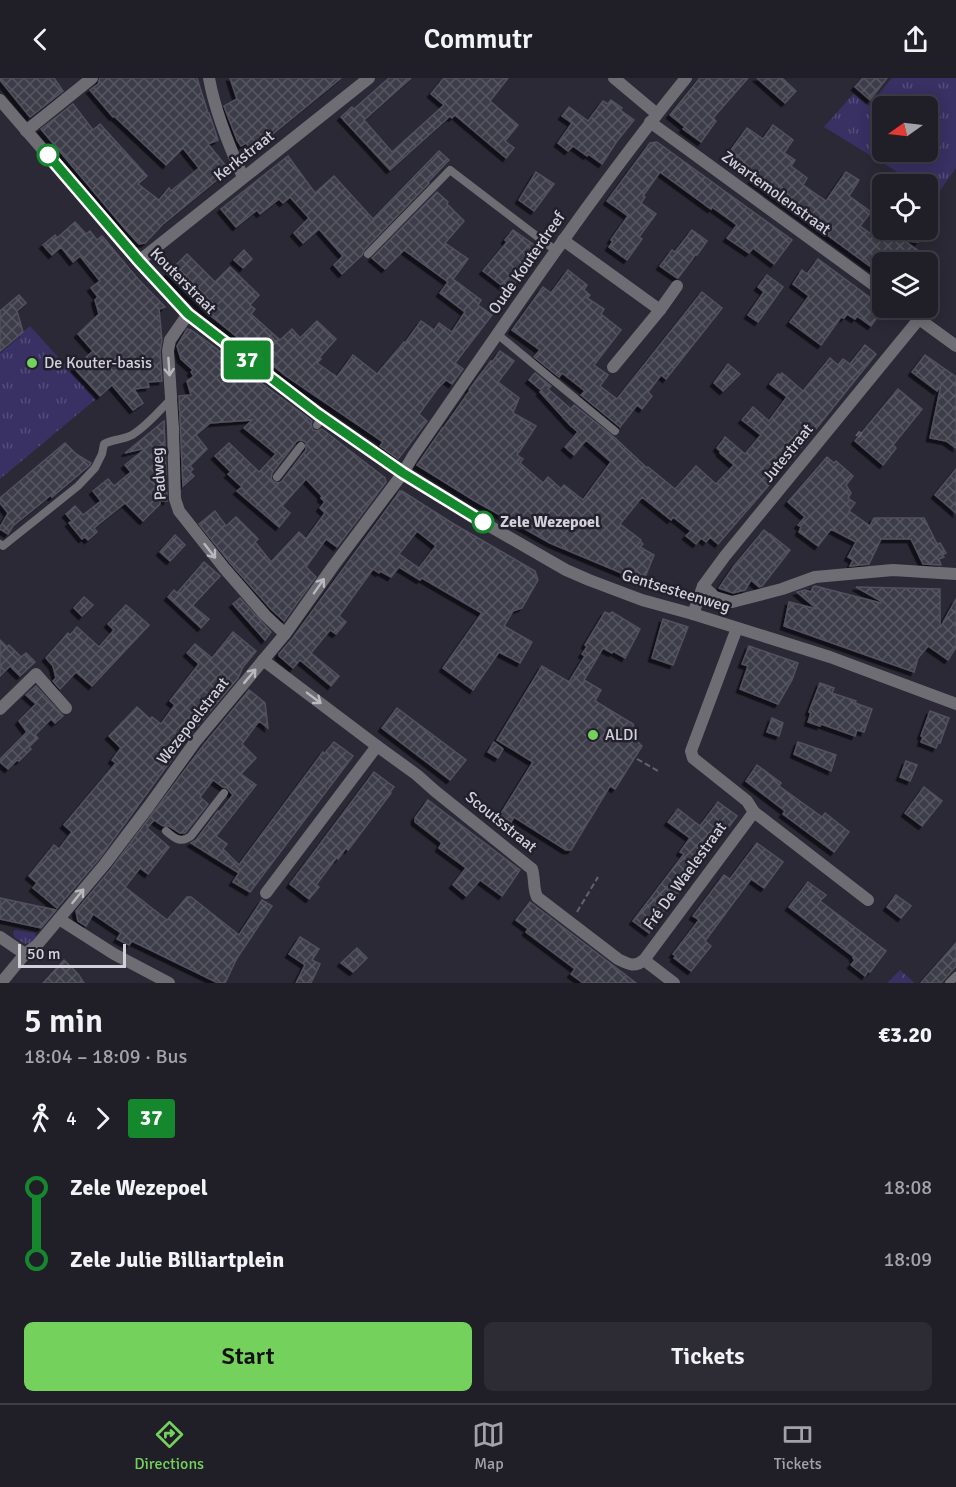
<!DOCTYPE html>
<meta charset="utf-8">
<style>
:root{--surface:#201f28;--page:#2d2c34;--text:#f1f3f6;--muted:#a2a2a8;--line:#3d3d45;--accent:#74d25c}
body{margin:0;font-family:Signika,sans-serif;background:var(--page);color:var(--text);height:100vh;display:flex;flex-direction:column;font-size:22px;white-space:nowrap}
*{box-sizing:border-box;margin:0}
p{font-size:20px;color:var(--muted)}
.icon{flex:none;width:33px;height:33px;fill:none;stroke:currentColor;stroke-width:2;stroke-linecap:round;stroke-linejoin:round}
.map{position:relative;height:905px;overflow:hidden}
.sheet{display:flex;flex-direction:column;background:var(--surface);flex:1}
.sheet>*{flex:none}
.badge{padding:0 12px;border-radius:4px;font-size:21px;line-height:39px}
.needle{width:39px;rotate:256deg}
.buttons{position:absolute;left:872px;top:18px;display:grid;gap:12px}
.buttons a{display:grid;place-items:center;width:66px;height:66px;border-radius:9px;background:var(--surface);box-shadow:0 3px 15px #0003,0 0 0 2px var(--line);font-size:30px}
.scale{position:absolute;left:18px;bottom:15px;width:108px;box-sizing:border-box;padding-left:6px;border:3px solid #d2d1da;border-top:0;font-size:16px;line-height:21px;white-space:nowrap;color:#d2d1da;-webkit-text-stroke:4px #21202c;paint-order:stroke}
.map>.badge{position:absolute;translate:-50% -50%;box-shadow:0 0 0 3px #fff}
.legs{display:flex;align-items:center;gap:9px;height:66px;padding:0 24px;font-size:20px}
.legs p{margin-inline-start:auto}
.summary{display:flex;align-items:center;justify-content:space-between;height:102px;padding:0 24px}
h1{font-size:33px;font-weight:600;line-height:45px}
.cta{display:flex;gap:12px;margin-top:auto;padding:12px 24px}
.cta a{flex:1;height:69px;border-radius:9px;background:var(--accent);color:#111;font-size:24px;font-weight:600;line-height:69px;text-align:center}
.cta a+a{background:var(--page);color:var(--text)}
ul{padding:0 24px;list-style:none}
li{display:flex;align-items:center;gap:21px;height:72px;font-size:22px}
li i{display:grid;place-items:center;width:9px;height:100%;margin:0 8px;background:currentColor}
li i::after{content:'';width:15px;height:15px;margin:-8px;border:4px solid;border-radius:50%;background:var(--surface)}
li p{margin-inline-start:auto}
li:first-child i{background:linear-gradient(#0000 50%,currentColor 0)}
li:last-child i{background:linear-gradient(currentColor 50%,#0000 0)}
header{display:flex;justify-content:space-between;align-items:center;height:78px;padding:0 24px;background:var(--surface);font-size:27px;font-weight:600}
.dock{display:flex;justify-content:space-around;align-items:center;height:84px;border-top:2px solid var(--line);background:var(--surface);font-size:16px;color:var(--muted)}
.dock a{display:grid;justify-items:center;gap:3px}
.dock .current{color:var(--accent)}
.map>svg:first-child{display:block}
</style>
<header><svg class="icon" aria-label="back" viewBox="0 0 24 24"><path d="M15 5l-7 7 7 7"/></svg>Commutr<svg class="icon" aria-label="share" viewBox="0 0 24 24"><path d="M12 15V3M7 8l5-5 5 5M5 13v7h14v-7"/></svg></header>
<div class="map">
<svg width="956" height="905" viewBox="0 0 956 905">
<defs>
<pattern id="grass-tufts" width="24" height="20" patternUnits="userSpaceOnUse" patternTransform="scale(1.5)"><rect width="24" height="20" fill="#393063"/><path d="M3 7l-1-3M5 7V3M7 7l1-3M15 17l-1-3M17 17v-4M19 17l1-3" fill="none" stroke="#554d79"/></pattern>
<pattern id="forest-crowns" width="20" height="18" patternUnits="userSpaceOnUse" patternTransform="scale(1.5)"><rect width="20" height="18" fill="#393063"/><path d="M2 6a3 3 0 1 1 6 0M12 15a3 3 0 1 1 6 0" fill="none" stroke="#554d79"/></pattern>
<pattern id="building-cross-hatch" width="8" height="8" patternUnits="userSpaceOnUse" patternTransform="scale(1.5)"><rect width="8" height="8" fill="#3e3d4a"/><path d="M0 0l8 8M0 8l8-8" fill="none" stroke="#595864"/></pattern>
<filter id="shadow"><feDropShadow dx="-3.5" dy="3.5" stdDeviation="0" flood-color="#0009"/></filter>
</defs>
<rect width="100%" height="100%" fill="#2b2936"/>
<g fill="url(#grass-tufts)" fill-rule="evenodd">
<path d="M892,0H956V90L936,118L927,113V106H917L824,49L854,15L869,28ZM882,28H927V74H882Z"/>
<path d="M30,248L96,321L0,401V273Z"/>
<path d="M15,852L35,855L36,860L33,864L25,866L14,859L13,854Z"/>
</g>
<path fill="url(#forest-crowns)" d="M900,892L915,905H887Z"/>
<g fill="url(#building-cross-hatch)" stroke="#52515f" stroke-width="1.5" fill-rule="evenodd" filter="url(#shadow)">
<path d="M0,0H54L63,13L30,39L0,2Z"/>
<path d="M100,0H197L208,35H209L218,62L208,66L229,92L162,147L145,165L139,166L126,152L41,51L73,26L93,52L100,46L147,98L138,106L159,122L169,110L171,113L199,90L183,70L166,87L114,38L113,39L90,12L98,6Z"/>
<path d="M230,0H341L252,73L246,65L241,68L237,62L227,36L224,28L237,21Z"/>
<path d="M389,0H411L364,42L392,74L444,27L431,16L444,0H508L490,23L518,47L505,63L514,70L506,80L455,37L452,40L450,38L390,92L341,39L352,29L354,31Z"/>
<path d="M700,0H748L713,40L716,43L701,64L683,51L685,49L670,37Z"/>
<path d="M757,0H782L796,13L785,25Z"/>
<path d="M863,0H887L870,22L855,9Z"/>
<path d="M611,22L622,30L620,32L634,42L617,63L602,86L588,76L587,78L573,68L568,73L558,65L572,45L562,38L569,29L588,43L603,23L608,26Z"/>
<path d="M773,47L793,62L784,75L795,82L791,88L807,100L803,107L826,123L846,94L859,102L849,118L871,134L860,148L881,163L890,152L899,158L904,152H927L918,164L905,163L934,184H882V197L752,102L756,97L728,76L747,50L763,61Z"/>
<path d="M657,64L792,162L774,186L753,170L749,175L727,160L737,147L712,129L711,131L660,94L643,118L645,119L641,125L656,136L639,159L642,161L627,182L609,169L613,163L611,162L628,138L607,123L650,65Z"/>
<path d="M439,73L449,82L428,104L429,105L364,172L362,177L342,196L334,187L343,178L319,151L303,165L294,155L309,140L290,119L283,125L279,121L260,136L257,132L236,149L221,131L288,78L315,115L334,98L373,141Z"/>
<path d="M536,94L554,106L534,133L519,122Z"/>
<path d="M437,114L448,124L447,126L464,143L445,165L468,181L453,201L481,222L478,227L492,237L455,285L463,291L452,306L446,302L437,311L419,336L427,343L398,381L380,368L383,364L286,298L206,234L167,196L187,176L215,204L230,189L259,217L250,227L255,231L251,236L280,262L292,251L300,260L317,243L336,261L319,280L321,281L317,285L337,299L353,277L377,296L404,264L405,265L421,243L434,252L439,245L452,254L465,234L440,215L448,204L404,172L385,191L372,180Z"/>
<path d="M75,144L86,156L90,153L97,162L102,158L138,201L165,229L159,231L162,262L160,274L162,303L148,304L149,309L134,311L143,325L133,332L112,307L100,318L74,290L93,273L78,256L99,236L95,222L98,219L91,210L100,203L80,178L73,184L61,169L52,177L43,167L55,157L57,160Z"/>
<path d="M513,152L540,171L509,213L483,193L507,164L505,162Z"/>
<path d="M692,152L707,163L697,177L696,176L678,200H677L660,188L672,172L675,174Z"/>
<path d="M244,172L252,181L243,190L234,182Z"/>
<path d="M818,181L884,230L871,248L857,238L855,241L847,236L844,240L841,239L821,267L790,244L809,218L793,206L802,192L807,196Z"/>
<path d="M568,192L587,207L584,212L590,217L587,220L604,231L601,236L621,252L594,287L608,297L600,308L617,321L702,214L722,230L666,301L661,297L648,314L652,318L642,331L637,327L620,349L581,317L585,313L562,295L559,299L534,279L540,272L512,252L543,209L551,215Z"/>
<path d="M767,197L783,209L758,244L748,237L764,214L758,209Z"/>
<path d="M19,217L26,225L17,233L23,254L0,273V233Z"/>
<path d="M187,251L191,252L201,259L233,283L240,291L241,290L312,343L311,347L313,352L317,353L322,351L385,400L386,404L337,469L326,461L306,489L316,499L284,543L271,531L231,486L199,446L215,433L226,448L236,439L258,461L255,464L271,484L299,454L306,461L325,435L320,430L325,424L321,420L322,418L306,401L282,428L290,435L279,449L237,413L242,409L228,396L231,394L215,378L229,365L259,394L276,376L244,350L252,342L210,345L196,357L207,371L190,388L193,391L190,394L194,398L183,408L179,318L191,317L187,303L194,298L191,294L193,292L181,281L177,268ZM299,362L304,363L306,365V372L282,403L279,405L274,404L271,401L272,395L296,364Z"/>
<path d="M865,267L876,276L795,377L718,466L710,459L706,464L701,460L696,466L686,458L691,453L673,439L671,442L642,419L620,446L641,462L640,463L643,466L640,469L654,477L643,504L550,465L475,423L417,387L442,351V352L471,311L469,312L477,301L491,283L492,284L500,273L514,283L498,304L519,320L513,335L536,348L517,377L523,381L520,385L543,405L548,399L561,411L564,407L583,422L611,384L586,362L574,377L565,369L578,354L570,347L540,314L542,313L529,302L535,295L551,308L548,311L571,331L574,327L614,359L647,390L648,389L675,411L696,388L716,406L734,387L720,375L721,374L717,370L724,361L725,359L745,376L761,357L742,342L753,329L769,343L787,319L770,306L778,296L780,297L782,295L803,313L830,280L838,287L843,281L850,286Z"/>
<path d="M925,277L956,299V370L946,363L930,360L941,307L937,313L912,294Z"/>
<path d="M728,286L740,296L723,313L714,305Z"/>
<path d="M898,311L922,331L893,367L896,370L883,387L855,363Z"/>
<path d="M164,343L167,423H160V426L143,443L125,425L94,450L97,454L88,462L85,459L82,461L69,445L72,443L66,436L75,428L83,437L101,423L93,413L108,401L114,408L131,394L125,387L146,370L125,375Z"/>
<path d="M65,365L76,376L91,385L90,387L52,419L51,417L13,448L8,456L0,451V449L8,435L0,425V420Z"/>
<path d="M827,379L834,385L836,383L853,398L846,407L851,415L848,420L855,425L849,433L870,448L874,440L876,441V440H924L937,466L940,465L946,475L942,477L944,479L939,481L941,487L923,486L911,461H881L869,486L850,488L853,482L848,479L856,464L831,451L818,468L799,454L801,449L798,447L805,439L788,424Z"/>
<path d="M956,391V435L935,417Z"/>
<path d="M400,413H402L452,445L535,493L538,502L522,530L513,533L504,548L532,564L520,585L499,574L473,612L443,590L482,535L422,500L420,502L399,489L391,499L380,493L379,495L373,491L339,538L346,544L336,556L330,552L311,575L339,598L331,608L300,582L293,590L279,578V576L292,561ZM417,453L436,468L419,490L399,476Z"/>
<path d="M764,452L770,457V456L790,472L762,508L759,509L751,502L745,512L733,515L719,510L734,488Z"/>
<path d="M175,457L185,467L170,483L160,474Z"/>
<path d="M204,484L220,498L194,526L193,528L209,541L201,550L168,519L174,512L177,515Z"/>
<path d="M815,508L881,525V523L856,509L940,511V550L956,521V569L948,582L928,568L918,580L914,594L784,548L789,524L817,531L797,514L805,512L811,514L813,509Z"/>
<path d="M84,519L93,527L82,538L74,530Z"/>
<path d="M240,520L271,554L265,562L233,526Z"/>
<path d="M126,527L149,547L92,608L76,594L60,611L53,603L56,600L53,588L46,580L68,555L70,557L77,549L99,569L114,552L108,546Z"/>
<path d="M605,534L610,536L612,534L640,551L625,580L613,573L612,575L603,570L584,602L601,612L595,623L633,646L638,664L642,668L615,711L610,708L571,772H566L514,739L511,744L500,737L533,684L497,662L542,588L569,604L585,578L582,576L587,569L585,567Z"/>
<path d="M663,541L688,549L673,587L652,580Z"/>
<path d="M233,554L256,573L243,589L238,600L188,659L99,781L57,830L33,810L37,805L29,798L54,767L59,771L72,754L64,747L116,685L112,682L121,670L109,658L137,629L150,641L152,639L161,646L175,627L170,623L199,586L187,575L195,566L212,580Z"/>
<path d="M0,562L7,569L9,567L21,579L26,575L35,584L20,598L10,588L0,598Z"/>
<path d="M749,568L798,585L792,602L778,626L740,611L748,588L742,586Z"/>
<path d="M820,605L834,610L832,615L856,623L855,625L872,631L864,654L857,652L855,658L821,646L820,648L808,644L811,635L809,634Z"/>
<path d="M36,608L63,638L55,645L51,641L35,657L38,660L29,669L31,671L19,683L17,682L8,691L0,684V681L27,654L19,643L36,626L26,617Z"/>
<path d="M249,612L265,625L268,650L259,643L242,666L256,680L241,696L256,707L216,758L227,766L223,771L239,787L323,674L324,676L334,664L353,678L250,814L233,804L239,795L191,765L196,762L218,733L219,734L233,717L227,710L223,709L213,702L200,719L208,726L185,755H180L169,748H163L154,742L147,750L169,769L148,796L140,790L125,809L167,842L187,819H191L239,857L262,822L272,828L237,880L225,905H218L132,863L129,867L117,861L121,855L93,836L86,848L78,843L76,833L111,791L202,669Z"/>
<path d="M397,630L466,682L450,702L382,650Z"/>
<path d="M930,633L949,640L940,665H938L936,670L921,664L923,659L921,658Z"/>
<path d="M772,640L783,645L779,658L767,654Z"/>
<path d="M494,664L503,671L498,680L488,674Z"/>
<path d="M798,664L836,677L831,693L794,676Z"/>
<path d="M906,683L917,687L910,703L900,699Z"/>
<path d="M757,687L781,705L779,708L822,739L825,735L849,754L834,774L783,736L785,733L746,703Z"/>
<path d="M374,694L394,709L390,714L391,715L348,772L346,770L338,781L337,779L316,807L319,809L309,821L290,806Z"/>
<path d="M924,709L942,723L922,748L905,735Z"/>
<path d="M428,722L520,792L502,818L480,802L466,818L453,807L466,790L439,770L442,765L415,744V740Z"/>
<path d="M718,724L737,738L724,755L723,754L707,775L708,776L678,815L677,814L649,855L633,843L684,776L680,774L690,760L668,744L678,731L700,748Z"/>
<path d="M757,765L783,784L764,810L751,801L705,863L711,868L691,893L674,880L676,878L673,876L699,842L693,838L724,797L730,801Z"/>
<path d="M808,804L826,817L820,823L886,873L870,894L868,893L865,898L851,887L855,882L853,880L854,879L789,829Z"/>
<path d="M896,817L911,828L901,840L887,829Z"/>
<path d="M0,820L56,832L41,850L37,849L0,841Z"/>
<path d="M530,824L564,850L636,905H583L571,896L575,891L526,854L528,851L516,842Z"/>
<path d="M300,859L319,871L312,882L320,886L311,905H296L305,887L289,876Z"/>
<path d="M956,865V888L941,905H921Z"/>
<path d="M357,870L367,880L353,894L341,885Z"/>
<path d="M64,882L78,896L84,905H43Z"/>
</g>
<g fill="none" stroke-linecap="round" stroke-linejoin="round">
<g stroke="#64626e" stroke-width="2" stroke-dasharray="6 3" stroke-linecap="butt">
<path d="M856,358L860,353L862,354L857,362"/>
<path d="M637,681L658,693"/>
<path d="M577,834L598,799"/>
</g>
<g stroke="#6e6d74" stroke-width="8">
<path d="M368,176L450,92L555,172"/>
<path d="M497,256L615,353"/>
<path d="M317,347L322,339"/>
<path d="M277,399L301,368"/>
<path d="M0,466L3,468L78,408L95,390L102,376L104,366C113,361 123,362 132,357C147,348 159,333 171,321"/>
<path d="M166,753C174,760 181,766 191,758L224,715"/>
<path d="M949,905L956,898"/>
</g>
<g stroke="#6e6d74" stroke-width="12">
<path d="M209,0C215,34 229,68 243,99"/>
<path d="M614,0L657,36"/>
<path d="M650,44L882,213"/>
<path d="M26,53L92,0"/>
<path d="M563,162L660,232L613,289"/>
<path d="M139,183L369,0"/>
<path d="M904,230L956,268"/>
<path d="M660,232L677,208"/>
<path d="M188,236L170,262L168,273L173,350L175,421L179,433L225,491L265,537L285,556"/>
<path d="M403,395L413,378C502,250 588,121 686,0"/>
<path d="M703,508L715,519L732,524L782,511L815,499L893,492L956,496"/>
<path d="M693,536L703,508L725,478L919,241"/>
<path d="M263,582L377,668L417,697L435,713L532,791C535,801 533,810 537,819L618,881C628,886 634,890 644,882L674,905"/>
<path d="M0,631L36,596L66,630"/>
<path d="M754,734L868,822"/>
<path d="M266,815L377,668"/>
<path d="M59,841L114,876L169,905"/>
<path d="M0,859L25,876"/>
<path d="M644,882L754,734L747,723L693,680L691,673L737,550"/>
</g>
<g stroke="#6e6d74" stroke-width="12">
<path d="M0,22L139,183L188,236L318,336L403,395L486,446L566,492L589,502L642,522L693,536L830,579L956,626"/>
<path d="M1,905L25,876L37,867L105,786L149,728L195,664L285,556L334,487L403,395"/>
</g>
</g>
<defs><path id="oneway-shaft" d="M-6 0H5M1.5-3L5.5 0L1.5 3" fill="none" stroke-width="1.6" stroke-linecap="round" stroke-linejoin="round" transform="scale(1.5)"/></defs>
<g stroke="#b9b8c0">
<use href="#oneway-shaft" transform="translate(169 289) rotate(86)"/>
<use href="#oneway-shaft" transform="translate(210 473) rotate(52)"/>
<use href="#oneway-shaft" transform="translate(319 508) rotate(-55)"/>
<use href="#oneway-shaft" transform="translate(250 598) rotate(-50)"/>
<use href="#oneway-shaft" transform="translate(314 620) rotate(37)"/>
<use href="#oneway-shaft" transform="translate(78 818) rotate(-51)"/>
</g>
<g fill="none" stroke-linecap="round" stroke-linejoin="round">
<g stroke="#fff" stroke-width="14">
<path id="line-1" d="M48,77L139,183L188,236L318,336L403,395L483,444"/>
</g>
<use href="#line-1" stroke="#15882e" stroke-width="9"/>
</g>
<g fill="#fff" stroke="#15882e" stroke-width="3">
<circle cx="48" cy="77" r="10"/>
<circle cx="483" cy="444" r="10"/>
</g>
<g fill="#74d25c" stroke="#21202c" stroke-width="2">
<circle cx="32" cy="285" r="6"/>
<circle cx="593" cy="657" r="6"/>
</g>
<g text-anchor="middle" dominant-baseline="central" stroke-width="5" stroke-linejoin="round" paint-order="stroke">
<g font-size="16" fill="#d2d1da" stroke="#21202c">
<text transform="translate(244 78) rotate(-38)">Kerkstraat</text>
<text transform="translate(776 115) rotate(36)">Zwartemolenstraat</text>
<text transform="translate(527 185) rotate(-55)">Oude Kouterdreef</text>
<text transform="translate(183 203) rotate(45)">Kouterstraat</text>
<text transform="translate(788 375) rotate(-51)">Jutestraat</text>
<text transform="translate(159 396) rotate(-94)">Padweg</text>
<text transform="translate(676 513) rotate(17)">Gentsesteenweg</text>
<text transform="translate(193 643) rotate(-52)">Wezepoelstraat</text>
<text transform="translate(501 744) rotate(39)">Scoutsstraat</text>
<text transform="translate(685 798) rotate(-54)">Fré De Waelestraat</text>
</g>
<g font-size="16" fill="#d2d1da" stroke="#21202c" text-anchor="start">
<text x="44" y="285">De Kouter-basis</text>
<text x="605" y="657">ALDI</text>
</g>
<g font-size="16" font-weight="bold" fill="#d2d1da" stroke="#21202c" text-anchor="start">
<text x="500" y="444">Zele Wezepoel</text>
</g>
</g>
</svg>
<div class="buttons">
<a><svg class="needle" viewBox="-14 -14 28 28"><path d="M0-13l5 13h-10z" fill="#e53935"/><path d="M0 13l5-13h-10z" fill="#a2a2a8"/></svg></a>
<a><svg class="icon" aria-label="locate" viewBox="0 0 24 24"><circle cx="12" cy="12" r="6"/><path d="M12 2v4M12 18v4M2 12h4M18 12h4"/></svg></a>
<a><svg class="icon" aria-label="layers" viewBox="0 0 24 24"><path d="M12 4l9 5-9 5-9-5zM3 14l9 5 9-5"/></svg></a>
</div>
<div class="scale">50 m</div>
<b class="badge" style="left:247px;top:282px;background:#15882e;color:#fff">37</b>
</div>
<section class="sheet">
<div class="summary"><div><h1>5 min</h1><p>18:04 – 18:09 · Bus</p></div><b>€3.20</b></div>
<div class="legs"><svg class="icon" aria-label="walk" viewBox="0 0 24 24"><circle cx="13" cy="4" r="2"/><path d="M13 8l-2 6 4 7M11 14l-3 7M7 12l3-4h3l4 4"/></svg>4<svg class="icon" aria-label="forward" viewBox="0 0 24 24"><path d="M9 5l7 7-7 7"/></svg><b class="badge" style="background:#15882e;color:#fff">37</b></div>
<ul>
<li><i style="color:#15882e"></i><b>Zele Wezepoel</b><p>18:08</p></li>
<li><i style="color:#15882e"></i><b>Zele Julie Billiartplein</b><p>18:09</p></li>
</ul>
<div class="cta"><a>Start</a><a>Tickets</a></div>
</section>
<nav class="dock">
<a class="current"><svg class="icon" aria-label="directions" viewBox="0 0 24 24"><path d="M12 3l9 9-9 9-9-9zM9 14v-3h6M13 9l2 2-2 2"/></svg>Directions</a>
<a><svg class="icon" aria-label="map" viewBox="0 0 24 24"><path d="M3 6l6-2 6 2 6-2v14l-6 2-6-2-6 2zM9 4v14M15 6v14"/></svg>Map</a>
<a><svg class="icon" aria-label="tickets" viewBox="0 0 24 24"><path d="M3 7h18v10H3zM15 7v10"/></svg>Tickets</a>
</nav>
